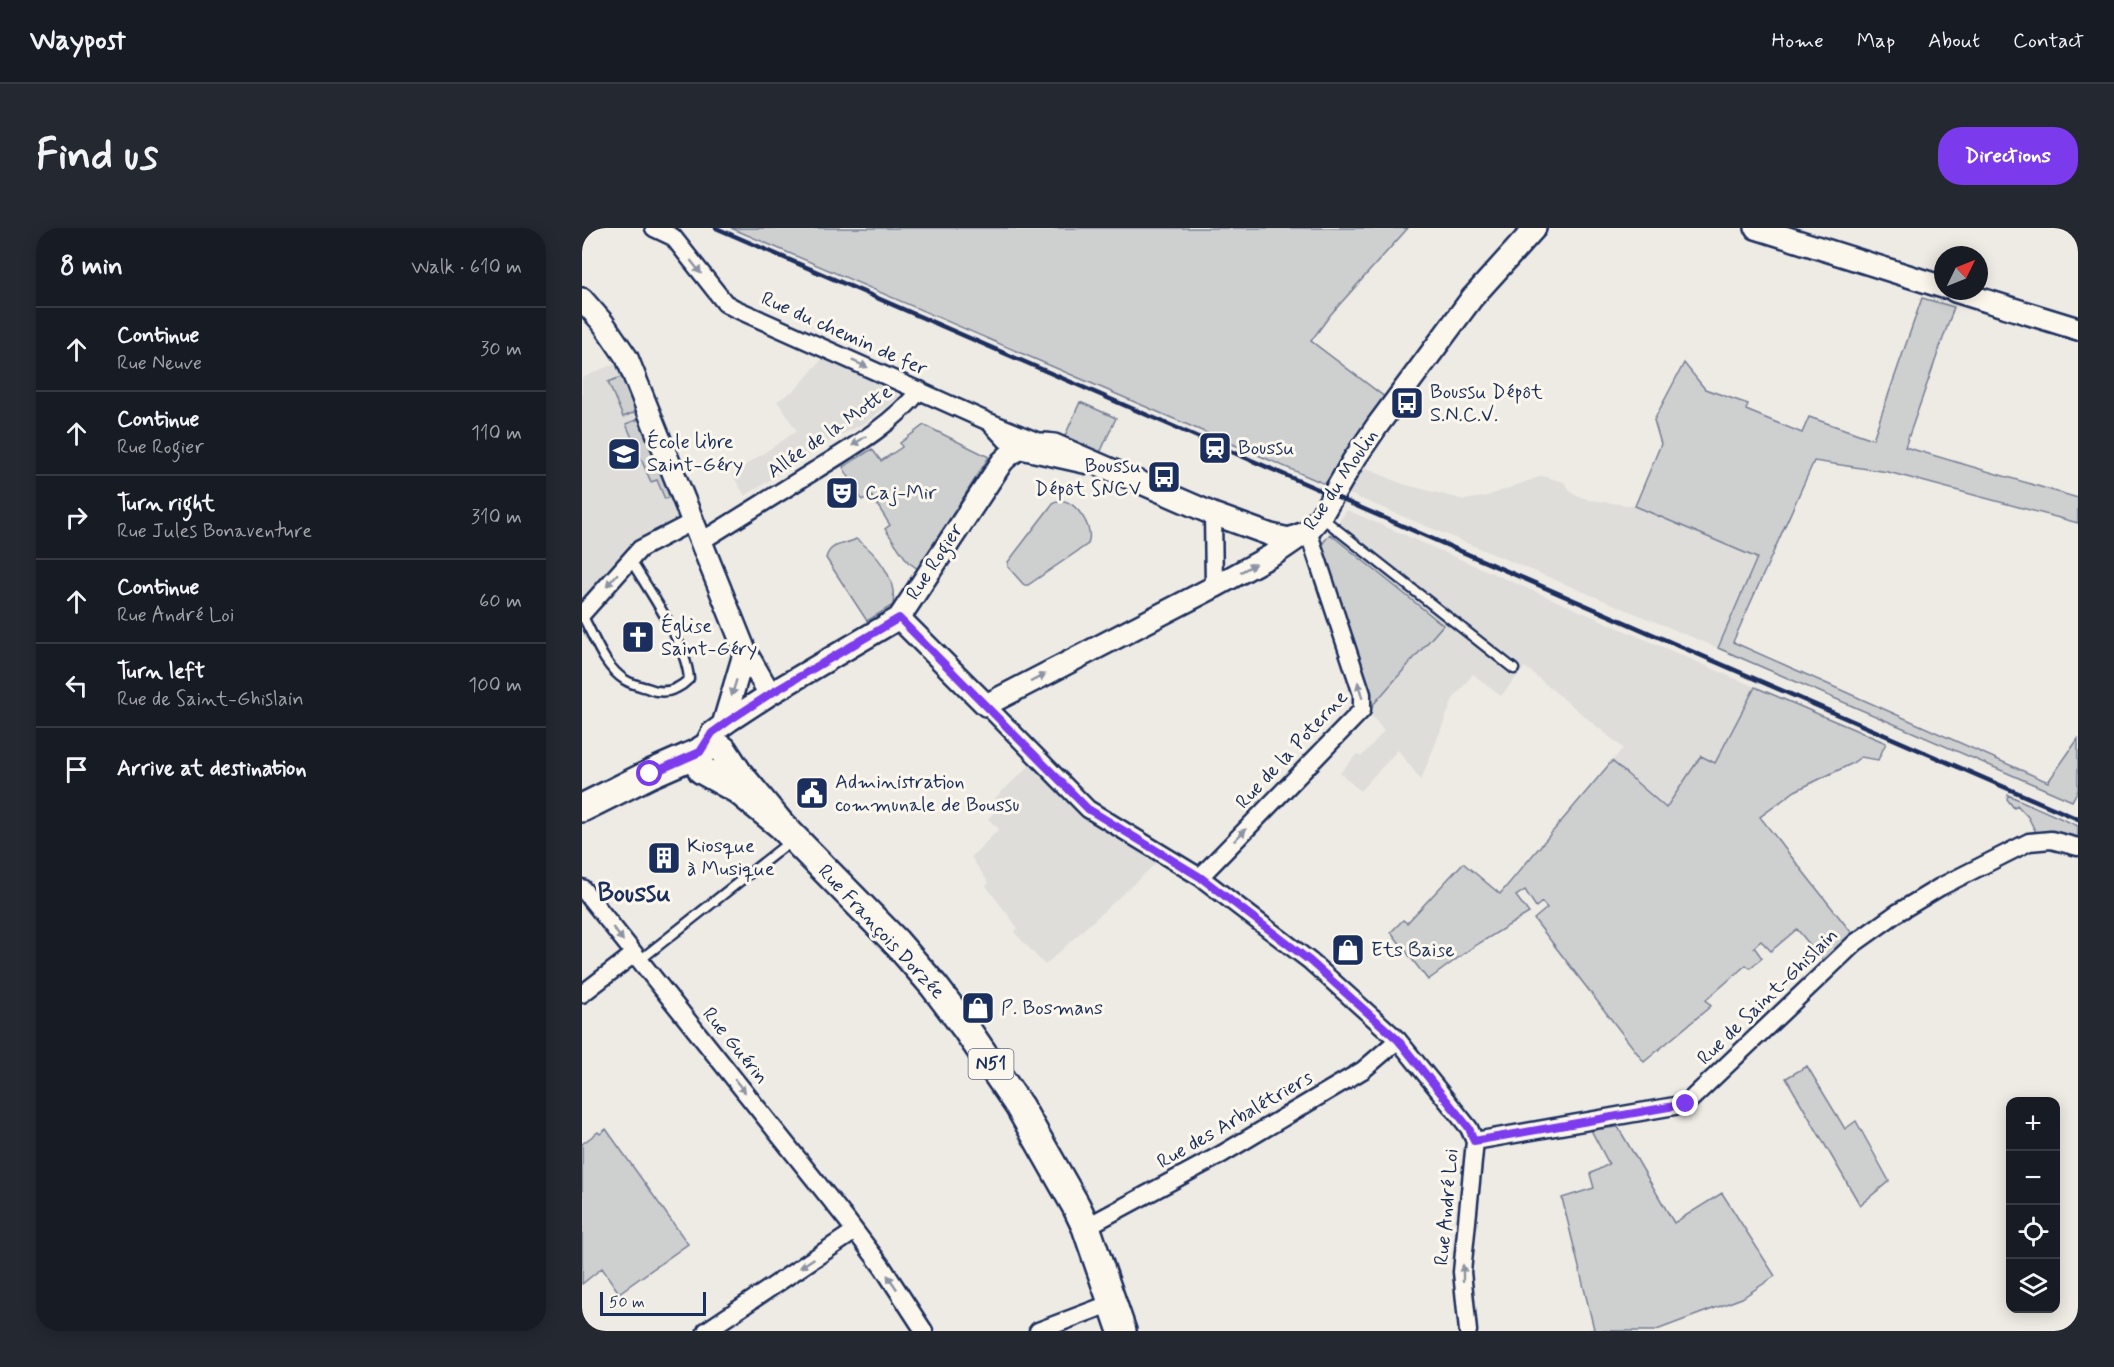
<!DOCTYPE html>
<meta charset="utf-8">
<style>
:root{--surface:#171b24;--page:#242831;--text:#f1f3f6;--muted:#9ea1a6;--line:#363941;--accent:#7c3aed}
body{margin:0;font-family:Mynerve,sans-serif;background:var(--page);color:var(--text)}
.controls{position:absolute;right:18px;bottom:18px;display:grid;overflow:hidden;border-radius:12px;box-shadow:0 3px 15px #0003}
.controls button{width:54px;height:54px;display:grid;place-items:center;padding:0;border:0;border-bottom:2px solid var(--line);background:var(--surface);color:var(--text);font:30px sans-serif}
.compass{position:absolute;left:1352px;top:18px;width:54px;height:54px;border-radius:50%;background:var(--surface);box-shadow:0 3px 15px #0003;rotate:47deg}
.scale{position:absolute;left:18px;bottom:15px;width:106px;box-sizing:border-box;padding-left:6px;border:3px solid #1b2f5e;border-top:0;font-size:16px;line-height:21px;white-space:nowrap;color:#1b2f5e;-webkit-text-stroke:4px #fbf7ec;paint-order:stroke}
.stop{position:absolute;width:18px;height:18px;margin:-14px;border:4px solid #7c3aed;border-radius:50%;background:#fff}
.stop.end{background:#7c3aed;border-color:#fff;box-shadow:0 2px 6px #0008}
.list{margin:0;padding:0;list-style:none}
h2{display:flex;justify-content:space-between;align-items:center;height:78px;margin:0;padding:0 24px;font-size:26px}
h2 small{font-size:20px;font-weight:400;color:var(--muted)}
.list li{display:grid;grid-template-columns:39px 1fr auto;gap:18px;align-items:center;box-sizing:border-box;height:84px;padding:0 24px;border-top:2px solid var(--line)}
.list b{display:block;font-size:22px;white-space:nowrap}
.list p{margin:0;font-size:20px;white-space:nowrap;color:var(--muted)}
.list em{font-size:20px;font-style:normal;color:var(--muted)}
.icon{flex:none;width:33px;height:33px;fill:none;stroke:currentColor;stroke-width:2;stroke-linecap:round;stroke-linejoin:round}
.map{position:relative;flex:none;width:1496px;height:1103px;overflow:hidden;border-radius:24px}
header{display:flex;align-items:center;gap:36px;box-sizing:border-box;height:84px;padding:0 30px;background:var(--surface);border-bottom:2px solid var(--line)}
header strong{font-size:28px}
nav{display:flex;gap:33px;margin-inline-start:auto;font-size:21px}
.intro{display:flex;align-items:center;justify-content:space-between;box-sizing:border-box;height:144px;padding:0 36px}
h1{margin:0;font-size:42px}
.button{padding:15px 27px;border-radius:24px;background:var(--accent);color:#fff;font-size:21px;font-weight:700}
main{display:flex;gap:36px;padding:0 36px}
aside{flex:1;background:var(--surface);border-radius:24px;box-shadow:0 3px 15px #0003}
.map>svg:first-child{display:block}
.built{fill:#deddda}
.green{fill:#cecfcf;stroke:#747f96;stroke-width:1.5}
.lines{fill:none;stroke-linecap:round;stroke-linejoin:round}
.service-casing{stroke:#1b2f5e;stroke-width:13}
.minor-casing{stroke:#1b2f5e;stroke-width:21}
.tertiary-casing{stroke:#1b2f5e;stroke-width:26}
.primary-casing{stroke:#1b2f5e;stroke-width:32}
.service{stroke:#fbf7ec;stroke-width:8}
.minor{stroke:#fbf7ec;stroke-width:16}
.tertiary{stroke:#fbf7ec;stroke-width:21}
.primary{stroke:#fbf7ec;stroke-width:27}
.rail{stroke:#1b2f5e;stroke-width:4.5}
.oneway{fill:#8b93a5}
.route{stroke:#7c3aed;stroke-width:8}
.labels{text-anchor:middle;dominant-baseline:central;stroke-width:6;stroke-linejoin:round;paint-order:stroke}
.shield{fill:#fbf7ec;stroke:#5e6b89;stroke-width:1.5}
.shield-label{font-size:18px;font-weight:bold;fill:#1b2f5e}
.street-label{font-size:20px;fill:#1b2f5e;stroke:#fbf7ec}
.poi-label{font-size:20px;fill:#1b2f5e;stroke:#fbf7ec;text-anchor:start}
.district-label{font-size:26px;font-weight:bold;fill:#1b2f5e;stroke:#fbf7ec}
</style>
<header>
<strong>Waypost</strong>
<nav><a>Home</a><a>Map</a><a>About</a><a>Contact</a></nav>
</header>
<div class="intro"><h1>Find us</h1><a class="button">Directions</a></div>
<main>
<aside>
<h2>8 min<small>Walk · 610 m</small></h2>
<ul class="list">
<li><svg class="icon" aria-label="ahead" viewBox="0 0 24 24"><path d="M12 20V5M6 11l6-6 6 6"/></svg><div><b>Continue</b><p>Rue Neuve</p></div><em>30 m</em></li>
<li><svg class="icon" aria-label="ahead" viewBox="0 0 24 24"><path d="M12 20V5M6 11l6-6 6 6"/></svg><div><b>Continue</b><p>Rue Rogier</p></div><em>110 m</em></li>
<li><svg class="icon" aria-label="right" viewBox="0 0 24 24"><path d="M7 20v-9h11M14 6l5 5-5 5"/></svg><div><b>Turn right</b><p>Rue Jules Bonaventure</p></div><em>310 m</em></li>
<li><svg class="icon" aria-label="ahead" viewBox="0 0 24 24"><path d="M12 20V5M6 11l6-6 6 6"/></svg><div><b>Continue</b><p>Rue André Loi</p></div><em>60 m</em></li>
<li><svg class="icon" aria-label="left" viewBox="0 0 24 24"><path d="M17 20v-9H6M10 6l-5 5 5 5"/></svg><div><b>Turn left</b><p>Rue de Saint-Ghislain</p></div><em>100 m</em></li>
<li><svg class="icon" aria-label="arrive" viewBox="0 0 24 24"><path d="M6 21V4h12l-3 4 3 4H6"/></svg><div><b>Arrive at destination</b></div></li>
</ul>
</aside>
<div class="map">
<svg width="1496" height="1103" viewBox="0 0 1496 1103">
<rect width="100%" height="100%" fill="#eeebe4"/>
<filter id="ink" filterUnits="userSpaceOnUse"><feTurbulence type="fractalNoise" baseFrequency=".0167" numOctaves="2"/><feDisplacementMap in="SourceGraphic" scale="12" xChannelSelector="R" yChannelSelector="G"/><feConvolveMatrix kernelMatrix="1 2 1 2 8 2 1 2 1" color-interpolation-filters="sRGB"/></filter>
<g filter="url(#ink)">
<path class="built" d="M45 130 110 294 58 321 0 386V150Z
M241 130 308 158 317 169 284 194 253 210 163 268 150 246 215 203 195 173 214 161Z
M781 239 821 256 883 272 905 268 960 248 982 254 991 266 1007 272 1053 278 1175 330 1136 420 765 265Z
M765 282 1173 459 1133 535 1119 528 1084 580 1030 533 1041 520 943 439 919 468 891 446 871 471 839 552 816 522 778 563 758 545 775 526 779 529 802 503 786 483 861 397 748 306Z
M456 530 506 581 582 628 463 737 432 704 436 700 404 658 407 655 389 629 417 601 406 591 419 576 413 570Z"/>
<path class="green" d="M149 0H826L749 86 729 113 804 170 743 256Z
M1340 70 1372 79 1323 219 1496 270V295L1306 244 1232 233 1151 414 1466 554 1496 511V562L1490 573 1136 420 1175 330 1053 278 1079 216 1072 192 1102 135 1123 161 1166 176 1164 182 1220 205 1227 189 1291 211Z
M42 148 56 183 41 189 26 154Z
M498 174 534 190 518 225 482 210Z
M59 190 88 269 83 271 75 252 69 254 44 196Z
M342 197 407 229 336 341 326 334 303 301 308 297 289 267 280 272 261 239 290 221 299 233 320 219 318 215Z
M479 272C496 275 512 300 506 316L446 357H442L426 339V334L472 274Z
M748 306 861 397 790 478 787 473 736 321Z
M274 311C295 325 315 350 311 377L285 393 244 330C248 314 262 318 274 311Z
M1173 459 1304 515 1296 532 1279 529 1269 536 1213 563 1178 589 1276 713 1246 739 1215 701 1189 723 1179 713 1172 719 1180 730 1168 740 1164 737 1124 772 1129 778 1062 834 952 691 965 680 960 674 954 679 943 662 934 668 947 685 891 719 846 752 809 704 821 692 825 695 881 635 918 666 1030 533 1084 580 1119 528 1133 535Z
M1426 567 1496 598V619L1458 612 1446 589 1435 577 1432 580 1425 571Z
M1225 838 1263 901 1274 893 1307 953 1278 977 1204 850Z
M1036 899 1092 995 1140 965 1193 1048 1160 1070 1072 1103H1007L1012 1101 980 970 1012 960 1008 946 1027 936 1009 902Z
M24 901 106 1016 37 1065 20 1040 0 1056V916L16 904 18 906Z"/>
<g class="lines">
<defs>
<path id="service" d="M739 289 932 441
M0 387C12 408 21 438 43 452 49 456 58 458 65 460 81 467 95 463 107 451 104 414 67 363 48 331
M58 732 210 612"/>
<path id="minor" d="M72 0 91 9 143 75 152 80 407 194 462 216
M410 197 424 212 441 223 504 237
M631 286 632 359
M118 314C156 290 194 267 232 243 269 220 310 197 338 162
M0 386 58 321 110 294
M404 477 506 581 618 649 728 733 816 812 887 900 893 913 880 1044 886 1103
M618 649 780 482V466L726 303
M0 660 264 991 301 1040 342 1103
M0 766 52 726
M893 913 1104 876 1273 715 1315 685 1358 659 1447 614 1469 612 1496 619
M504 999 640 926 781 842 816 812
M124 1103 273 1003
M456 1103 530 1075"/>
<path id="tertiary" d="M1174 0 1361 59
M1373 63 1496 101
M0 71 21 95 45 130 163 423 188 466
M317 390 404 477 632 359 694 325 726 303 739 288 771 233 795 198 890 70 953 0
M141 497 163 423
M122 520 130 505 148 492 188 466 317 390 420 234C435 218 451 214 472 217L631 286 689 307 707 311 720 306"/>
<path id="primary" d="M0 580 68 546 118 524
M199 597 156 562 120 542 116 532 120 522 129 517 135 518 141 522 156 545 199 597 314 714 352 758 383 799 437 878 494 978 504 999 540 1103"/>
</defs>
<use href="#service" class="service-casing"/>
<use href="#minor" class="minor-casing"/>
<use href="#tertiary" class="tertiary-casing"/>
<use href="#primary" class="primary-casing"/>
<use href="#service" class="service"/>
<use href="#minor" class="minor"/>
<use href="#tertiary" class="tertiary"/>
<use href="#primary" class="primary"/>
<path class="rail" d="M134 0 1496 591"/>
</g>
<defs><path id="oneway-solid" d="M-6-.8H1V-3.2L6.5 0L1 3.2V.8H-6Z" transform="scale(1.5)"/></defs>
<g class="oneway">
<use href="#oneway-solid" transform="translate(114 39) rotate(52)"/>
<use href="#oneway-solid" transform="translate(278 136) rotate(24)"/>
<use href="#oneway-solid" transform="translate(277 213) rotate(146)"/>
<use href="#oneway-solid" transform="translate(666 340) rotate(-29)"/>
<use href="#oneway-solid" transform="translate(30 352) rotate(131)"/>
<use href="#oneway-solid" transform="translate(456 450) rotate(-27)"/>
<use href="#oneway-solid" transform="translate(152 460) rotate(107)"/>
<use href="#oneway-solid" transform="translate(778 462) rotate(-105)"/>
<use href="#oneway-solid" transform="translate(658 607) rotate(-46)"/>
<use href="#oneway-solid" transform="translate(36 706) rotate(52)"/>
<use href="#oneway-solid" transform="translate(158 858) rotate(51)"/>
<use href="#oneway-solid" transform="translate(225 1035) rotate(146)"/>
<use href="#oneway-solid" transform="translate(881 1045) rotate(-90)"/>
<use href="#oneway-solid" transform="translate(310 1054) rotate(-124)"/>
</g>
</g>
<g class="lines" filter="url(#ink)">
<path class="route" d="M68 546 118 524 130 505 148 492 188 466 317 390 506 581 618 649 728 733 816 812 887 900 892 913 1104 876"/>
</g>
<defs>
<symbol id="bus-square" viewBox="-11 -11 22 22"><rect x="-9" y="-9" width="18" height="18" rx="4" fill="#1b2f5e" stroke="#fbf7ec"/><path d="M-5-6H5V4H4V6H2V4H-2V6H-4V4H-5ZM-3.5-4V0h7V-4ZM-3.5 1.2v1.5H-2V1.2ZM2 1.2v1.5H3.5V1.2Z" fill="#fff"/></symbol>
<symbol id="station-square" viewBox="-11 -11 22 22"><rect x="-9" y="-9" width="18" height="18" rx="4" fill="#1b2f5e" stroke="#fbf7ec"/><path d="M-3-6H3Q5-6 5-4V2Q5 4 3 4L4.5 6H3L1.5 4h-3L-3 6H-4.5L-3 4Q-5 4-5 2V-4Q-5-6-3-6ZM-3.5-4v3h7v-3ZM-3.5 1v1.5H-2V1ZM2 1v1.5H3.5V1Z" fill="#fff"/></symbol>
<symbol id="school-square" viewBox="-11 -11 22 22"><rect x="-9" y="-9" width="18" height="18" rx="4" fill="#1b2f5e" stroke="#fbf7ec"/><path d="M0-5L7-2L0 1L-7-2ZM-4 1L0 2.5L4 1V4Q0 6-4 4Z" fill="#fff"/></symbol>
<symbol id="theatre-square" viewBox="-11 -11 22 22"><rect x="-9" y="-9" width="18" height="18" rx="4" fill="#1b2f5e" stroke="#fbf7ec"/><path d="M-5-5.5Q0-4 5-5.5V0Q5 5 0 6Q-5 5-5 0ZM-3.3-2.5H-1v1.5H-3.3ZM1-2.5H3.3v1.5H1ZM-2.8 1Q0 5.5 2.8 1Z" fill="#fff"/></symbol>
<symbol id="church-square" viewBox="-11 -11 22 22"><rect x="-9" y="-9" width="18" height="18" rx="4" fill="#1b2f5e" stroke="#fbf7ec"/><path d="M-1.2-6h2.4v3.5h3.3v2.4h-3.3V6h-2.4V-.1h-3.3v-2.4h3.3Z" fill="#fff"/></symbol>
<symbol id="civic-square" viewBox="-11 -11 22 22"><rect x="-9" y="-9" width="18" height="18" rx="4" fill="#1b2f5e" stroke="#fbf7ec"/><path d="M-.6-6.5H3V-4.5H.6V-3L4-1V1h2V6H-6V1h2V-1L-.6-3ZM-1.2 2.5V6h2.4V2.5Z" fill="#fff"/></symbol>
<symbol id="building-square" viewBox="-11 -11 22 22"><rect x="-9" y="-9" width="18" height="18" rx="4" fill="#1b2f5e" stroke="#fbf7ec"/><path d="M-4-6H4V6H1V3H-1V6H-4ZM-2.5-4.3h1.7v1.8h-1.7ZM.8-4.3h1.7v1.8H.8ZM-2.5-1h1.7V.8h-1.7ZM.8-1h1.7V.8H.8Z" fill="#fff"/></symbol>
<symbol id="shop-square" viewBox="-11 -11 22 22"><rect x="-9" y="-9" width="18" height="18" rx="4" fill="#1b2f5e" stroke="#fbf7ec"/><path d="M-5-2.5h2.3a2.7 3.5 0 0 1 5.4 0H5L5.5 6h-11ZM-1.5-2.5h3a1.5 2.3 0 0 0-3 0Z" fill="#fff"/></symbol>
</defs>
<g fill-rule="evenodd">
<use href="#bus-square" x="806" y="156" width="38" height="38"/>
<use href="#station-square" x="614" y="201" width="38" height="38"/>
<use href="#school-square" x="23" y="207" width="38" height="38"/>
<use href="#bus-square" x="563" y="230" width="38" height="38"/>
<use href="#theatre-square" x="241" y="246" width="38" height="38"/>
<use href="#church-square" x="37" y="390" width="38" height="38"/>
<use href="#civic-square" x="211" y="546" width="38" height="38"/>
<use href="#building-square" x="63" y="611" width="38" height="38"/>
<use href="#shop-square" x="747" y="703" width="38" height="38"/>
<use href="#shop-square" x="377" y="761" width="38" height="38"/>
</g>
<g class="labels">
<rect class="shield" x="386.5" y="821" width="45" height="30" rx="4.5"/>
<g class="shield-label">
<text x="409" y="836">N51</text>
</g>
<g class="street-label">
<text transform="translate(262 106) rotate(24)">Rue du chemin de fer</text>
<text transform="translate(248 204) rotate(-35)">Allée de la Motte</text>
<text transform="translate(759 252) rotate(-56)">Rue du Moulin</text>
<text transform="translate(353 334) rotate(-57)">Rue Rogier</text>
<text transform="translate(710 522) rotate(-47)">Rue de la Poterne</text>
<text transform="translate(299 704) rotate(47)">Rue François Dorzée</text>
<text transform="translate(1186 769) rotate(-44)">Rue de Saint-Ghislain</text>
<text transform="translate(153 818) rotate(51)">Rue Guérin</text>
<text transform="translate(653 892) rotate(-30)">Rue des Arbalétriers</text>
<text transform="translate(865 979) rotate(-85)">Rue André Loi</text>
</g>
<g class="poi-label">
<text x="848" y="164">Boussu Dépôt<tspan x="848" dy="23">S.N.C.V.</tspan></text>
<text x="65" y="214">École libre<tspan x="65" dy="23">Saint-Géry</tspan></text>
<text x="656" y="220">Boussu</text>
<text x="559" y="238" text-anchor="end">Boussu<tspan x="559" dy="23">Dépôt SNCV</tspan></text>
<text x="283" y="265">Caj-Mir</text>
<text x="79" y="398">Église<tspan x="79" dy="23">Saint-Géry</tspan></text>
<text x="253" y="554">Administration<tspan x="253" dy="23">communale de Boussu</tspan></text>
<text x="105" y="618">Kiosque<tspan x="105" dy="23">à Musique</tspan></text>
<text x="789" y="722">Ets Baise</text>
<text x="419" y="780">P. Bosmans</text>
</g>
<g class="district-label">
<text x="52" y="666">Boussu</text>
</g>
</g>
</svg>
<div class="controls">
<button>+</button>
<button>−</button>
<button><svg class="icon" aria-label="locate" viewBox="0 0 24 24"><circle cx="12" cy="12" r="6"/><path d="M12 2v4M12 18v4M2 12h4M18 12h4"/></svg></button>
<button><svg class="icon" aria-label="layers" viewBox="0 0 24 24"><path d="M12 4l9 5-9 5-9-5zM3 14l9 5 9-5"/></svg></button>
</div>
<svg class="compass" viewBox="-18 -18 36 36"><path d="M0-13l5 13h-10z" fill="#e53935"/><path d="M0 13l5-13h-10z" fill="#9ea1a6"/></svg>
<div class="scale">50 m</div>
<div class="stop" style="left:68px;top:546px"></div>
<div class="stop end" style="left:1104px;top:876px"></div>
</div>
</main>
